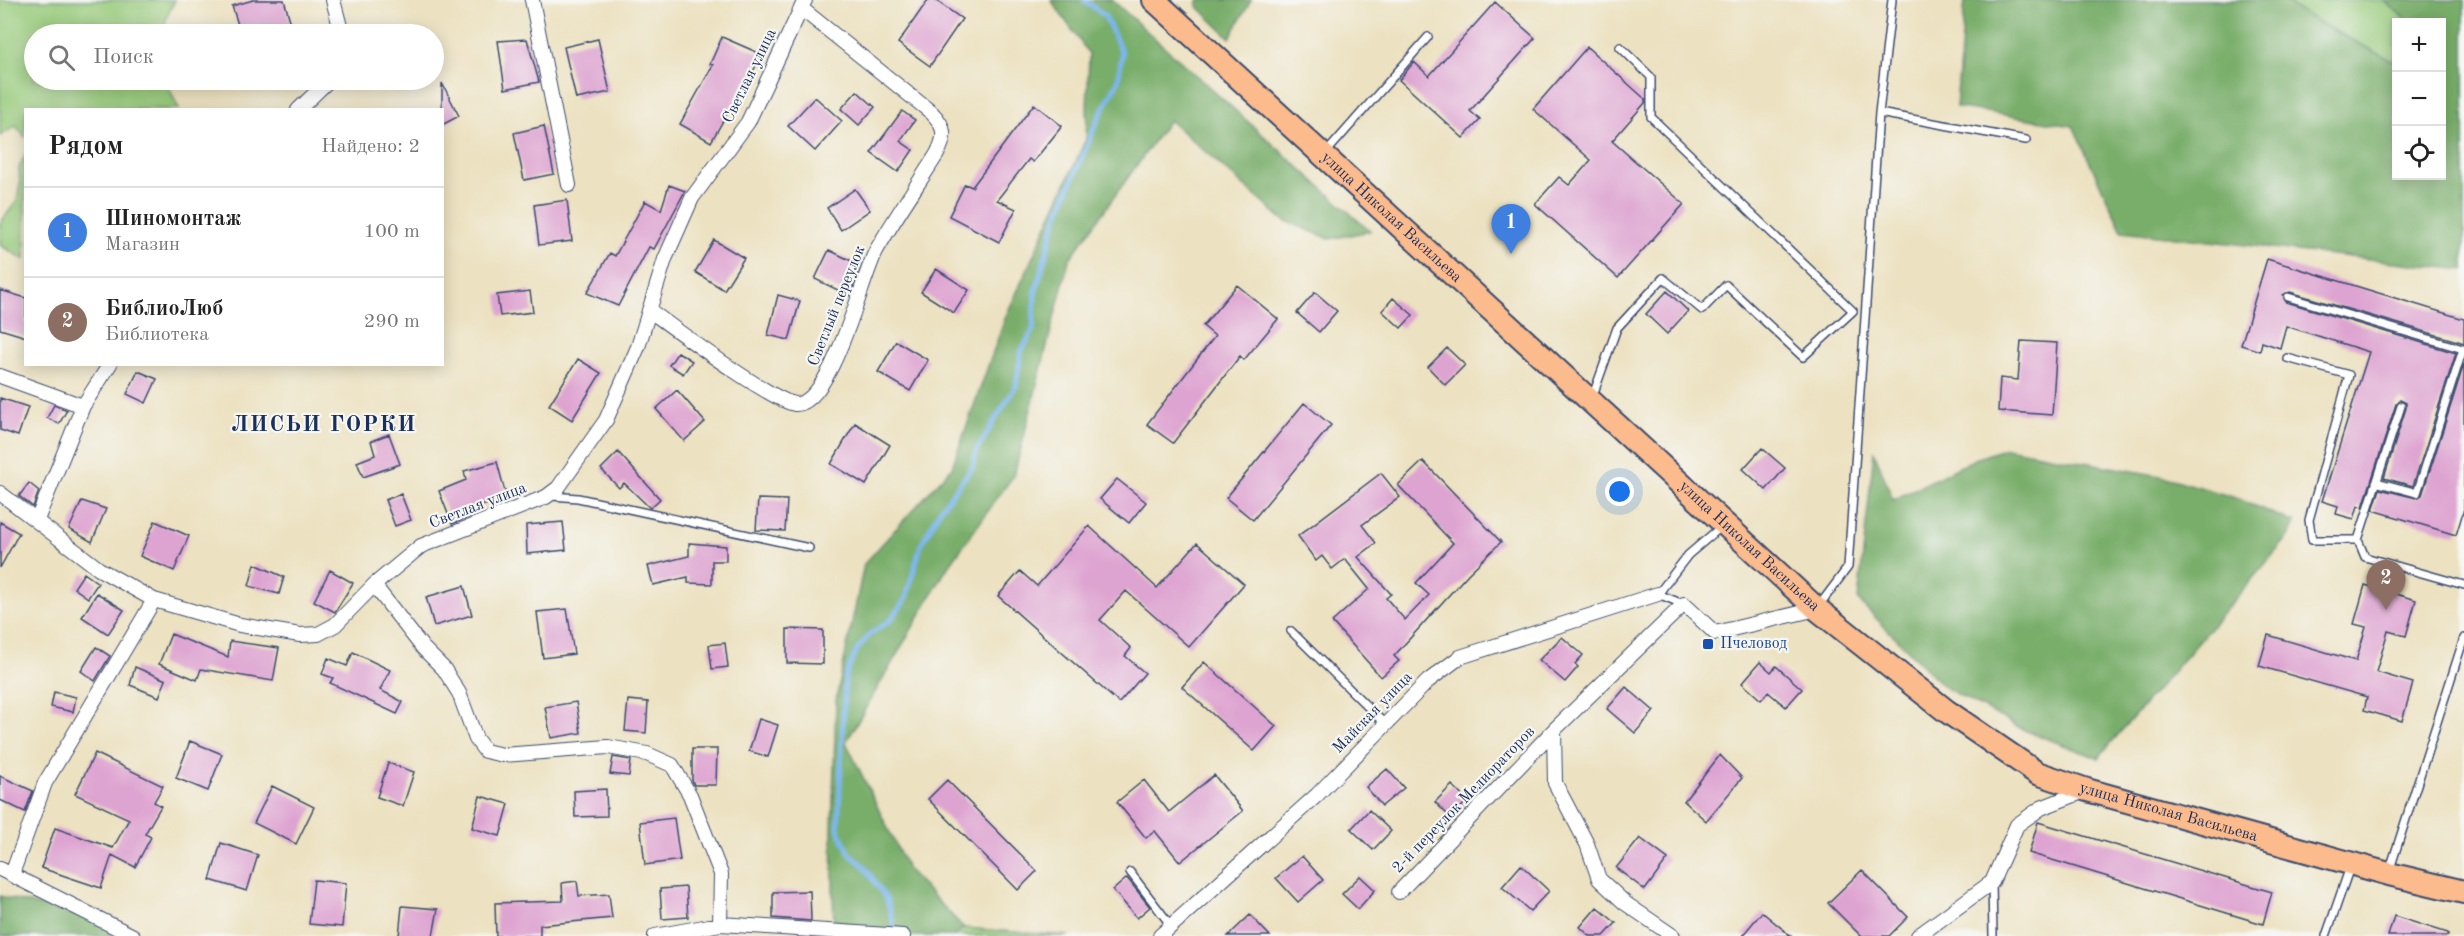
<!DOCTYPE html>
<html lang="ru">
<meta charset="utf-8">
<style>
:root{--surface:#fff;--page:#f6f6f6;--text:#222;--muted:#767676;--line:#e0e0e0;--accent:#1f6fb2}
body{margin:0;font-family:"Old Standard TT",serif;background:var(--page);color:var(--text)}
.controls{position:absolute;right:18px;top:18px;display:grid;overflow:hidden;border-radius:0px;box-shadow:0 3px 15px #0003}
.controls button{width:54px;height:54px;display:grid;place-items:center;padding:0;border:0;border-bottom:2px solid var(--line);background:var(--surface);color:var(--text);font:30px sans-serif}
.you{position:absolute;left:1620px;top:492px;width:21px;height:21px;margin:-15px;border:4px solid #fff;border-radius:50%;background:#1a73e8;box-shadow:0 0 0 9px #1a73e833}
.badge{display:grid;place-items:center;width:39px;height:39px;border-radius:50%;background:var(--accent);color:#fff;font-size:20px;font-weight:700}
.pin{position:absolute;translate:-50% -50px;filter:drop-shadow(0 2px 3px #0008)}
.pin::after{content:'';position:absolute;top:32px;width:21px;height:18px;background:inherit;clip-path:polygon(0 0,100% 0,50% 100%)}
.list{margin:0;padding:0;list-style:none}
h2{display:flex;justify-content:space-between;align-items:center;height:78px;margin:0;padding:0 24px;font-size:26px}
h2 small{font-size:20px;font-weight:400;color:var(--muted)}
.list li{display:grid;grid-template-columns:39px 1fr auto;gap:18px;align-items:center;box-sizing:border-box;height:90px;padding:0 24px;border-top:2px solid var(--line)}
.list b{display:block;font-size:22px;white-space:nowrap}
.list p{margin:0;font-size:20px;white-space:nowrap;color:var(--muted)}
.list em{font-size:20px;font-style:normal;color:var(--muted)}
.icon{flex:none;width:33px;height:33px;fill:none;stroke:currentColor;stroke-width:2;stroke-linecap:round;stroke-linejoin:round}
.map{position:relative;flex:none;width:2464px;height:936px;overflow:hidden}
.search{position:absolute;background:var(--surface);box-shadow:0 3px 15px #0003;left:24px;top:24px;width:420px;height:66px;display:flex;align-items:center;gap:15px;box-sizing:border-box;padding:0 21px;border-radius:33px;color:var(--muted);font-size:22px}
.panel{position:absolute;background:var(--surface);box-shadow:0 3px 15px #0003;left:24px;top:108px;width:420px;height:258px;border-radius:0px}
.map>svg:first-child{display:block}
.green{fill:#97ca7a;stroke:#597c6c;stroke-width:1.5}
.forest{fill:#79ae6a;stroke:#4a6e64;stroke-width:1.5}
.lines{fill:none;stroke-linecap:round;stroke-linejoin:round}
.stream{stroke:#7cb7ee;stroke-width:5}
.building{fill:#dea4d1}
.lane-casing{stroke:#3a4a6d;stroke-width:10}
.street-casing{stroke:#3a4a6d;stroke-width:16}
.primary-casing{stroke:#3a4a6d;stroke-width:26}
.lane{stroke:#fff;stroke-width:7}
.street{stroke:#fff;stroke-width:14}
.primary{stroke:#fbbb8d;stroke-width:22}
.transit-dot{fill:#1a4fb4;stroke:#f6f6f2;stroke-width:2}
.labels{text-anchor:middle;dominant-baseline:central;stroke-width:4.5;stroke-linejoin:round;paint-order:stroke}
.street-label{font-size:16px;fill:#1b2f5e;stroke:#f6f6f2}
.transit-label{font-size:16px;fill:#164399;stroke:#f6f6f2;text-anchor:start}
.district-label{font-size:22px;font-weight:bold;letter-spacing:1.5px;fill:#1b2f5e;stroke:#f6f6f2}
</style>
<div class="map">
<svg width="2464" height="936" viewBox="0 0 2464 936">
<rect width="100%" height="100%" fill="#f6f6f2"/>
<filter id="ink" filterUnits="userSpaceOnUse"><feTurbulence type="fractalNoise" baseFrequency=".0167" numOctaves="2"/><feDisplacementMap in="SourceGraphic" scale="12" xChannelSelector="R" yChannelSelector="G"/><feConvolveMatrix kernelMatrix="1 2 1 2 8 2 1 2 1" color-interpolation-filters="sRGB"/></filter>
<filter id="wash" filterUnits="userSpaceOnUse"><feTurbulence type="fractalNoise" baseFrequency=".008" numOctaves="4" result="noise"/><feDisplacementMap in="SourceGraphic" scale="24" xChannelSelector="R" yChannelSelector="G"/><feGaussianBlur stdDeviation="1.35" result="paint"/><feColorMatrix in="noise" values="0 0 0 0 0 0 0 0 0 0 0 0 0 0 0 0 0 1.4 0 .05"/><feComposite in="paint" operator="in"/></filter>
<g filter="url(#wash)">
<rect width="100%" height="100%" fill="#ece1c0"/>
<path class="green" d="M0 0H175L167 16 162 34H34V80H165L179 109 26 110 25 137 16 126 0 136Z
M2282 0H2384L2409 22H2396V56L2393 61 2325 26Z
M25 155V260L0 245V223L17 201 20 184 19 168Z
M964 928 1069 936H953Z"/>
<path class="forest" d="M1051 0H1112L1370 231 1330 239 1283 220 1169 120 1069 260 1014 475 946 570 846 742 908 870 964 928 953 936H834L832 831 836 700 864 564 952 467 1006 316 1086 139 1089 54Z
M1198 0H1251L1230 38 1197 6Z
M1965 0H2282L2325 26 2393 61 2396 56V176H2442V22H2409L2384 0H2464V270L2122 231 2073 126 1956 107Z
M2006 448 2166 477 2236 498 2295 523 2290 535 2098 758 2024 730 1944 687 1858 600 1874 451 1893 500 1975 459Z
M0 896 112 923 111 936H0Z"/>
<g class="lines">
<path class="stream" d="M894 926 887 900 864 866 850 854 838 829 845 677 857 650 871 633 891 620 906 598 921 545 941 508 972 468 977 449 1016 386 1021 352 1033 330 1035 294 1056 219 1098 119 1118 81 1122 53 1105 16 1084 0"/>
</g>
<g id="blocks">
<path class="building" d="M253 0H284L294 34H241L232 6Z
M928 0H935L962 19 930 66 898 43Z
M1495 2 1535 38 1470 111 1480 120 1463 138 1399 80 1414 62 1429 76Z
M722 37 761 54 749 81 746 80 711 142 680 124 713 65 710 64Z
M527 39 539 82 505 89 498 41Z
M598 39 610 92 576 99 564 47Z
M1587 47 1645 99V103L1612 141 1684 204 1618 278 1535 204 1559 177 1569 185 1591 160 1533 109Z
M442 83 459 116 442 125Z
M857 91 875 107 859 125 841 109Z
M815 97 842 121 815 151 788 126Z
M1034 104 1062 126 1033 162 1029 159 997 200 1016 209 999 242 949 216 965 184 972 187Z
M902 111 915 120 900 141 913 150 898 172 871 153Z
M544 126 554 174 524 180 514 133Z
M669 185 685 191 654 249 649 247 618 306 587 293 610 253 615 256 645 201 661 210Z
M855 189 870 210 841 230 827 208Z
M567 200 572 241 539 245 534 205Z
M714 240 744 258 724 290 695 272Z
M829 250 860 265 850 296 815 279Z
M2267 259 2464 319V343L2290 292 2283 295 2286 302 2456 353 2413 486 2384 478 2406 408V403L2400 400 2396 404 2363 507 2358 506 2354 519 2336 514 2338 506 2322 501 2369 352 2286 326 2280 348 2262 342 2260 351 2241 345Z
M936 269 969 290 954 313 921 292Z
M1237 285 1278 319 1244 360 1240 356 1173 443 1147 424 1215 336 1203 326Z
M0 290 26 298V337L0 329Z
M530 291 533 312 500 316 497 295Z
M1667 291 1688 311 1667 334 1646 314Z
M1315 292 1337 311 1319 332 1297 313Z
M778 295 800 301 789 340 768 335Z
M1393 298 1413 315 1401 328 1382 311Z
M896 341 928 360 910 391 878 372Z
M2021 341 2057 343 2052 415 1998 411 2000 378 2018 380Z
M1447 348 1465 365 1445 385 1428 367Z
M678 352 692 361 683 374 669 365Z
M578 359 601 373 572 420 549 405Z
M2464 364V509L2456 535 2373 510 2380 489 2416 498 2422 495Z
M138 371 157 379 146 403 127 394Z
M677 390 705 422 684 441 656 409Z
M0 398 28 407 18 436 0 430Z
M1304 403 1331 425 1253 520 1226 498Z
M54 405 67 410 59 424 47 418Z
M855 423 890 445 866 485 831 464Z
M389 434 400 464 363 477 357 462 375 455 371 441Z
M1762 448 1785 468 1766 490 1743 469Z
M618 452 660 499 650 508 624 483 619 488 601 469Z
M1423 461 1501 542 1468 574 1394 656 1399 661 1381 677 1332 622 1369 589 1345 559 1332 569 1322 556 1316 561 1298 536 1381 473 1400 497 1362 525 1376 543 1358 557 1391 594 1386 598 1405 620 1429 595 1416 583 1453 543 1398 485Z
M497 462 507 499 468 509 471 516 452 524 439 491 466 480 464 471Z
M1117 479 1146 502 1129 523 1100 499Z
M29 483 39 491 33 507 19 496Z
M401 494 411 520 395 526 385 500Z
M758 499 787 500 785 531 756 530Z
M82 501 106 509 92 542 69 529Z
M155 521 189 536 174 571 140 556Z
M0 522 19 533 0 568Z
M563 522 566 550 527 554 526 525Z
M1089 526 1157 588 1197 543 1244 584 1189 647 1126 591 1100 620 1131 648 1125 656 1145 673 1119 703 998 596 1020 571 1037 586Z
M689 543 726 546V561H712V584L688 583V577L653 585 648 566 689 556Z
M255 564 284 577 279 594 249 586Z
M330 570 353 583 335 612 314 601Z
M84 573 98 583 88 598 74 588Z
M2365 585 2416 600 2406 636 2388 631 2376 672 2413 683 2402 721 2364 710 2367 697 2259 666 2268 635 2356 661 2366 627 2354 624Z
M464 586 472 615 434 626 426 597Z
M97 593 124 610 108 634 82 617Z
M567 609 574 654 543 658 537 612Z
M787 629 823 630V664L787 663Z
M171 634 228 657 230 641 279 648 273 681 201 669 197 680 159 664Z
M1562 637 1583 655 1575 664 1578 667 1565 682 1539 660Z
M725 643 728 667 712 669 709 645Z
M96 647 110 656 95 681 81 671Z
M353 652 390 670 380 690 403 702 397 714 330 683 333 678 322 674 328 658 347 666Z
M1204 662 1276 726 1254 751 1182 687Z
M1760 662 1771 672 1776 666 1802 689 1786 707 1768 692 1761 700 1742 683Z
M135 667 166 680 159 697 130 685Z
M1626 687 1654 711 1635 733 1607 709Z
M54 692 76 697 73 712 51 707Z
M628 700 648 702 646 733 625 731Z
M576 702 581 733 551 738 545 707Z
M759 719 778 725 768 757 749 751Z
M190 741 222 754 208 791 176 778Z
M692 749H717L716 785H694L692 780Z
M95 753 163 786 154 802 161 806 145 834 151 837 135 867 112 855 101 888 41 868 55 828 113 848 129 819 75 794Z
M1720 755 1742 778 1706 821 1684 801Z
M613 757 631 760 629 776 610 774Z
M388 763 414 772 403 806 377 797Z
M1387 769 1404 788 1382 806 1366 787Z
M1214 775 1243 811 1180 862 1155 831 1146 838 1117 802 1144 780 1169 812Z
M0 776 33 791 25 812 0 800Z
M947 780 1037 871 1018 890 928 799Z
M1452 785 1467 801 1451 818 1435 802Z
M272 786 314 807 296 844 254 823Z
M606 789 607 816 575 817 574 791Z
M480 796 509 804 500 836 472 828Z
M1369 810 1391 831 1373 850 1351 829Z
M674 818 680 860 645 865 640 822Z
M2038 822 2272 892 2263 924 2029 853Z
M1640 838 1668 859 1645 890 1616 868Z
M221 843 258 855 247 891 210 880Z
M1302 856 1323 880 1298 902 1276 878Z
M1521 865 1549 891 1530 911 1502 887Z
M1862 870 1908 917 1889 936H1861L1828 903Z
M1360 876 1375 890 1358 909 1342 894Z
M1127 878 1150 907 1137 918 1113 890Z
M314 880 346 883 342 927 309 924Z
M577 881 579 896 609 894 612 918 540 925V936H496L495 903 563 901 562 883Z
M686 887 688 917 662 919 660 889Z
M810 891 811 921 773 918V892Z
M402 906 438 909 433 936H399Z
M1597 907 1616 923 1604 936H1590L1580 927Z
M1762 912 1791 936H1742Z
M1250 915 1270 936H1228Z
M2394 916 2448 933V936H2388Z"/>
</g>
</g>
<g filter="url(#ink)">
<use href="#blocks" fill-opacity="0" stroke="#3a4a6d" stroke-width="1.5"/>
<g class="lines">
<defs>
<path id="lane" d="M1879 113 1892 0
M1325 154 1428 37
M2288 297 2463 349 2417 493 2376 482
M2287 358 2349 375 2309 520 2312 540H2358
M1592 398 1617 328 1663 278 1702 310 1726 285 1803 357 1853 311 1651 117V77L1620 47
M2401 406 2358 540 2365 557 2464 585
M552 496 578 498 809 548
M1683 604 1658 594 1688 555 1722 526
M1818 607 1848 567 1879 113 2026 140
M1291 631 1386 725
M1130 872 1172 927
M2389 872 2464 638
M1992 882 1993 936
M2326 936 2350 867"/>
<path id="street" d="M333 0 342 34
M532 0 569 185
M298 110 329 80
M649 310C674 328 771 401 795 404 831 407 862 277 876 251 895 217 917 186 937 154 946 137 946 127 932 113L802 9
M0 376 83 406
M0 493 99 569 154 600 240 625 300 635 318 634 335 625 374 585 421 546 546 497 558 488 606 420 638 347 665 259 692 198 748 122 805 0
M37 520 83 406 110 364
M374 585 423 648 444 669 459 693 476 739 485 751 503 755 608 747 647 754 672 765 690 795 721 874 720 924
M0 869 133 936
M12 874 45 783 154 600
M1399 892 1554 730
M655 936 720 924 903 936
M1160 936 1317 795 1428 681 1460 657 1658 594
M1673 936 1625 903 1599 879 1587 844 1555 783 1554 730 1684 604 1715 633 1817 609
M1918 936 1992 882 2017 825 2041 808 2087 790"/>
<g id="primary">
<path id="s1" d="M1154 0 1817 609 1945 710 2037 773 2087 790 2389 874 2464 892"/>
</g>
</defs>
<use href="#lane" class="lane-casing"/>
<use href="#street" class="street-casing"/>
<use href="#primary" class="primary-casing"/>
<use href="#lane" class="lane"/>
<use href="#street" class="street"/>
<use href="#primary" class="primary"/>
</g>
</g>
<rect class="transit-dot" x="1702" y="638" width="12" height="12" rx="3"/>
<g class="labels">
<g class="street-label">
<text transform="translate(750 76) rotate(-64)">Светлая улица</text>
<text stroke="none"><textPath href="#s1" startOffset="322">улица Николая Васильева</textPath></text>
<text transform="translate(837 306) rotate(-68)">Светлый переулок</text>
<text transform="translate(478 506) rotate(-21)">Светлая улица</text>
<text stroke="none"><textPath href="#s1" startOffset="808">улица Николая Васильева</textPath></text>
<text transform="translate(1373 713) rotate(-46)">Майская улица</text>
<text transform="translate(1464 800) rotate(-46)">2-й переулок Мелиораторов</text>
<text stroke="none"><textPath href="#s1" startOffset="1312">улица Николая Васильева</textPath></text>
</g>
<g class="transit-label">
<text x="1720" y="644">Пчеловод</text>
</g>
<g class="district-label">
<text x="324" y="425">ЛИСЬИ ГОРКИ</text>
</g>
</g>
</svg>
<div class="controls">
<button>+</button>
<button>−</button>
<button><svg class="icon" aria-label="locate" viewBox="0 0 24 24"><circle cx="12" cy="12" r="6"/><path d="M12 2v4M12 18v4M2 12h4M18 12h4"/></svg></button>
</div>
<div class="you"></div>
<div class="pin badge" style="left:1511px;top:254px;background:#3f7fe0">1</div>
<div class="pin badge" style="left:2386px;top:610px;background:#8d6e63">2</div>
<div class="search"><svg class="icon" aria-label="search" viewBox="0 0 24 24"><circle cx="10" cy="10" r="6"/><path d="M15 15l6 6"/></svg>Поиск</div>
<section class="panel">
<h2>Рядом<small>Найдено: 2</small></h2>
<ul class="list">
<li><span class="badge" style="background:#3f7fe0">1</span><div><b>Шиномонтаж</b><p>Магазин</p></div><em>100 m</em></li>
<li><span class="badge" style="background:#8d6e63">2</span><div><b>БиблиоЛюб</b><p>Библиотека</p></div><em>290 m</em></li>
</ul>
</section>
</div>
